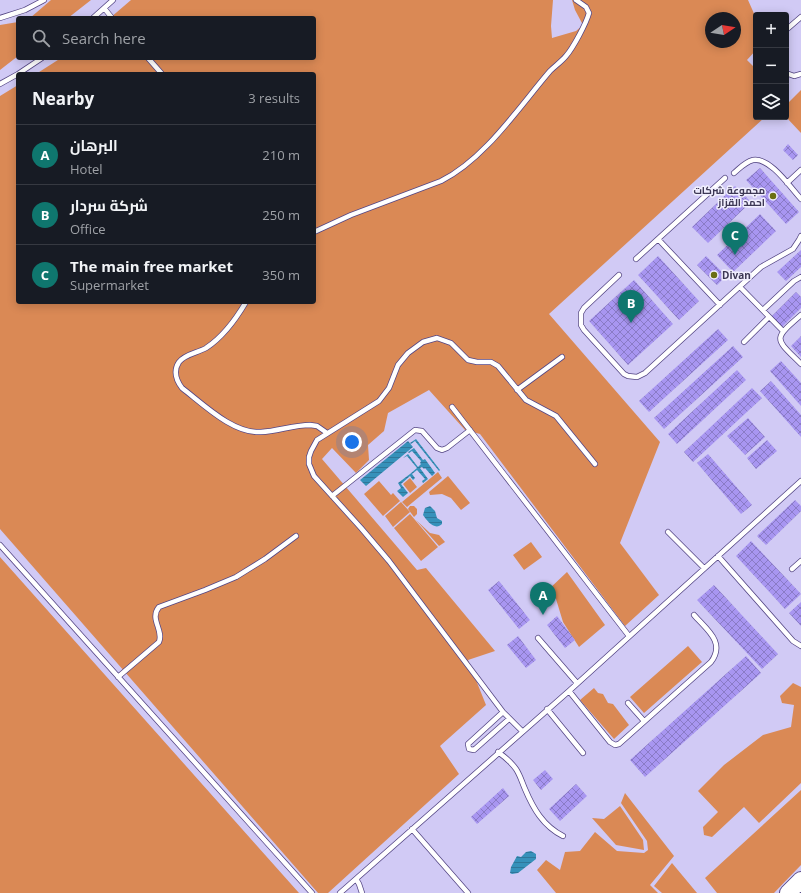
<!DOCTYPE html>
<meta charset="utf-8">
<style>
:root{--surface:#171b24;--page:#20242c;--text:#f1f3f6;--muted:#9ea1a6;--line:#363941;--accent:#0f766e}
body{margin:0;font-family:"Open Sans",Cairo,sans-serif;background:var(--page);color:var(--text)}
.controls{position:absolute;right:12px;top:12px;display:grid;overflow:hidden;border-radius:4px;box-shadow:0 2px 10px #0003}
.controls button{width:36px;height:36px;display:grid;place-items:center;padding:0;border:0;border-bottom:1px solid var(--line);background:var(--surface);color:var(--text);font:20px sans-serif}
.compass{position:absolute;left:705px;top:12px;width:36px;height:36px;border-radius:50%;background:var(--surface);box-shadow:0 2px 10px #0003;rotate:78deg}
.you{position:absolute;left:352px;top:442px;width:14px;height:14px;margin:-10px;border:3px solid #fff;border-radius:50%;background:#1a73e8;box-shadow:0 0 0 6px #1a73e833}
.badge{display:grid;place-items:center;width:26px;height:26px;border-radius:50%;background:var(--accent);color:#fff;font-size:13px;font-weight:700}
.pin{position:absolute;translate:-50% -33px;filter:drop-shadow(0 1px 2px #0008)}
.pin::after{content:'';position:absolute;top:21px;width:14px;height:12px;background:inherit;clip-path:polygon(0 0,100% 0,50% 100%)}
.list{margin:0;padding:0;list-style:none}
h2{display:flex;justify-content:space-between;align-items:center;height:52px;margin:0;padding:0 16px;font-size:17px}
h2 small{font-size:13px;font-weight:400;color:var(--muted)}
.list li{display:grid;grid-template-columns:26px 1fr auto;gap:12px;align-items:center;box-sizing:border-box;height:60px;padding:0 16px;border-top:1px solid var(--line)}
.list b{display:block;font-size:15px;white-space:nowrap}
.list p{margin:0;font-size:13px;white-space:nowrap;color:var(--muted)}
.list em{font-size:13px;font-style:normal;color:var(--muted)}
.icon{flex:none;width:22px;height:22px;fill:none;stroke:currentColor;stroke-width:2;stroke-linecap:round;stroke-linejoin:round}
.map{position:relative;flex:none;width:801px;height:893px;overflow:hidden}
.search{position:absolute;background:var(--surface);box-shadow:0 2px 10px #0003;left:16px;top:16px;width:300px;height:44px;display:flex;align-items:center;gap:10px;box-sizing:border-box;padding:0 14px;border-radius:4px;color:var(--muted);font-size:15px}
.panel{position:absolute;background:var(--surface);box-shadow:0 2px 10px #0003;left:16px;top:72px;width:300px;height:232px;border-radius:4px}
.map>svg:first-child{display:block}
.green{fill:#da8955;fill-rule:evenodd}
.water{fill:url(#water-rules)}
.building{fill:url(#building-cross-hatch)}
.lines{fill:none;stroke-linecap:round;stroke-linejoin:round}
.lane-casing{stroke:#544684;stroke-width:6}
.highway-casing{stroke:#544684;stroke-width:18}
.lane{stroke:#fff;stroke-width:4.5}
.highway{stroke:#fff;stroke-width:16}
.poi-dot{fill:#6b6f13;stroke:#f1effe;stroke-width:1.5}
.labels{text-anchor:middle;dominant-baseline:central;stroke-width:3;stroke-linejoin:round;paint-order:stroke}
.poi-label{font-size:10px;font-weight:bold;fill:#3c3754;stroke:#f1effe;text-anchor:end}
</style>
<div class="map">
<svg width="801" height="893" viewBox="0 0 801 893">
<defs>
<pattern id="water-rules" width="6" height="5" patternUnits="userSpaceOnUse"><rect width="6" height="5" fill="#3691ba"/><path d="M0 2.5h6" fill="none" stroke="#2f779a"/></pattern>
<pattern id="building-cross-hatch" width="8" height="8" patternUnits="userSpaceOnUse"><rect width="8" height="8" fill="#a896f1"/><path d="M0 0l8 8M0 8l8-8" fill="none" stroke="#8a7bc6"/></pattern>
</defs>
<rect width="100%" height="100%" fill="#d1caf5"/>
<path class="green" d="M51 0H91L68 18H30Z
M131 0H553L551 26 552 38 576 31 583 25 575 10 572 0H748L756 18V50L747 60 756 69V117H765L549 314 660 442 620 543 659 595 625 626 480 434 465 430 429 390 388 413 384 431 368 445 369 460 356 473 332 448 322 459 417 570 426 568 495 651 468 660 486 705 440 746 459 774 328 893H318L0 529V96L18 85V302H314V74H36L61 58H314V18H110ZM711 18H735V42H711Z
M18 22V56L0 70V25Z
M801 90V133L786 117V105Z
M438 472 442 478 407 507 402 502Z
M448 476 470 503 461 510 451 498 442 494 430 495 429 492Z
M410 478 417 487 410 493 403 484Z
M379 481 391 495 393 493 400 501 383 516 364 494Z
M401 502 410 512 393 527 385 516Z
M410 506H414L417 509V514L414 517 408 509Z
M410 514 438 547 421 561 394 528Z
M416 520 430 533 439 535 445 542 439 546Z
M531 542 542 557 524 570 513 555Z
M0 557 299 893H0Z
M567 572 605 625 579 647 563 622 556 599 548 590Z
M688 646 702 662 644 713 630 697Z
M793 683 801 687V783L759 823 744 807 712 837 704 835 703 827 718 812 698 791 724 765 763 735 791 727 794 705 782 703 780 696Z
M594 688 598 693 603 694 608 703 613 704 629 725 614 739 580 700Z
M801 790V865L774 893H717L705 878Z
M625 793 674 856 650 885 658 893H556L537 870 546 860 560 870 565 852 580 851 595 832 617 851 644 853 648 850 647 841 621 803Z
M620 806 643 840 644 850 616 845 592 818 604 819Z
M672 863 697 893H662L654 886Z"/>
<path class="water" d="M416 439 440 470 439 471 415 441 411 444 410 443Z
M408 441 413 447 366 486 360 480Z
M414 448 423 460 425 459 435 473 432 476 425 468 424 469 422 467 420 468 428 479 423 483 422 481 425 479 417 470 412 474 415 478 413 480 410 476 401 484 408 493 403 497 397 491 401 488 398 483 410 474 406 469 410 474 417 468 407 456 403 458 408 454 418 467 421 464 420 463 421 461 412 451 409 453 408 452Z
M430 506 435 511 437 518 442 521V524C435 531 427 521 423 515L425 508Z
M531 851 536 854V859L518 873 512 874 510 873 511 867 517 856 521 857 526 852Z"/>
<path class="building" d="M788 144 798 155 793 160 783 150Z
M760 168 799 212 786 224 746 180Z
M735 186 751 202 708 243 692 227Z
M760 214 776 231 733 272 717 255Z
M801 250V267L786 281 777 272Z
M658 256 699 301 679 320 638 275Z
M706 256 726 276 717 285 697 265Z
M634 280 673 324 628 365 589 321Z
M796 292 801 297V308L781 328 771 317Z
M718 329 728 340 649 412 639 401Z
M801 336V357L791 346Z
M733 346 743 357 664 429 654 418Z
M781 361 801 383V406L770 371Z
M737 370 746 380 677 444 668 434Z
M771 381 801 415V437L760 391Z
M752 388 762 398 693 462 684 452Z
M748 418 765 437 745 455 727 436Z
M767 440 777 451 756 469 747 458Z
M708 454 752 505 741 514 697 463Z
M795 500 801 506V511L766 545 757 536Z
M751 541 801 594 785 609 736 556Z
M499 581 530 620 519 629 488 590Z
M714 585 778 654 762 669 697 600Z
M801 602V626L789 613Z
M557 616 575 640 565 648 547 625Z
M518 636 536 660 526 668 507 645Z
M746 656 761 673 645 777 630 760Z
M545 770 553 779 541 790 533 780Z
M576 784 587 796 560 821 549 809Z
M503 788 509 796 477 824 471 817Z"/>
<g class="lines">
<defs>
<path id="lane" d="M104 8 112 18
M0 18 25 10 44 0
M93 18 113 0
M786 30 801 17
M148 58 162 74
M786 73 794 76 801 74
M18 74 42 58
M0 84 18 74
M734 173C740 168 745 162 753 160 770 157 790 187 801 199
M787 183 801 170
M314 232 351 215 441 181C485 159 519 107 550 71 555 66 561 62 566 56 573 48 586 24 589 13L586 7 576 0
M658 239 720 305
M636 259 725 178
M619 275 584 308 581 313V325L584 330 624 374 628 376 637 377 645 373 761 267 793 249 799 240 801 236
M740 287 783 331
M246 302C236 319 223 337 206 348 197 353 185 354 179 362 173 371 176 380 182 388 203 404 233 434 261 432 278 431 294 425 310 425L317 426 327 433
M763 310 794 281 801 277
M801 315C772 340 775 338 801 364
M744 342 769 317
M517 390 562 357
M452 407 629 636
M332 496 415 430 422 431 437 448 442 450 447 448 470 430
M668 532 704 568
M0 545 312 893
M718 556 793 641 801 646
M792 569 801 561
M538 638 577 683
M118 677 159 642C164 630 149 619 159 607L205 590 236 577 265 559 296 536
M569 691 610 742 615 745 619 744 711 662C726 642 706 629 694 615
M628 703 644 721
M547 709 583 753
M503 712 468 744 469 749 474 750 509 719
M522 731 503 712 389 561 361 528 314 476 309 464V457L311 451 317 440 379 401 389 388 398 365 408 353 423 342 437 338 451 343 468 360 477 362H491L498 366 526 400 556 416 595 464
M498 752C505 757 511 762 516 769 520 775 522 782 525 789 533 808 543 826 563 836
M412 829 468 893
M356 879 359 884 362 893
M340 893 569 691 801 481"/>
<path id="highway" d="M788 893 801 880"/>
</defs>
<use href="#lane" class="lane-casing"/>
<use href="#highway" class="highway-casing"/>
<use href="#lane" class="lane"/>
<use href="#highway" class="highway"/>
</g>
<g class="poi-dot">
<circle cx="773" cy="196" r="4"/>
<circle cx="714" cy="275" r="4"/>
</g>
<g class="labels">
<g class="poi-label">
<text x="765" y="190">مجموعة شركات<tspan x="765" dy="12">احمد القزاز</tspan></text>
<text x="722" y="275" text-anchor="start">Divan</text>
</g>
</g>
</svg>
<div class="controls">
<button>+</button>
<button>−</button>
<button><svg class="icon" aria-label="layers" viewBox="0 0 24 24"><path d="M12 4l9 5-9 5-9-5zM3 14l9 5 9-5"/></svg></button>
</div>
<svg class="compass" viewBox="-18 -18 36 36"><path d="M0-13l5 13h-10z" fill="#e53935"/><path d="M0 13l5-13h-10z" fill="#9ea1a6"/></svg>
<div class="you"></div>
<div class="pin badge" style="left:543px;top:615px">A</div>
<div class="pin badge" style="left:631px;top:323px">B</div>
<div class="pin badge" style="left:735px;top:255px">C</div>
<div class="search"><svg class="icon" aria-label="search" viewBox="0 0 24 24"><circle cx="10" cy="10" r="6"/><path d="M15 15l6 6"/></svg>Search here</div>
<section class="panel">
<h2>Nearby<small>3 results</small></h2>
<ul class="list">
<li><span class="badge">A</span><div><b>البرهان</b><p>Hotel</p></div><em>210 m</em></li>
<li><span class="badge">B</span><div><b>شركة سردار</b><p>Office</p></div><em>250 m</em></li>
<li><span class="badge">C</span><div><b>The main free market</b><p>Supermarket</p></div><em>350 m</em></li>
</ul>
</section>
</div>
